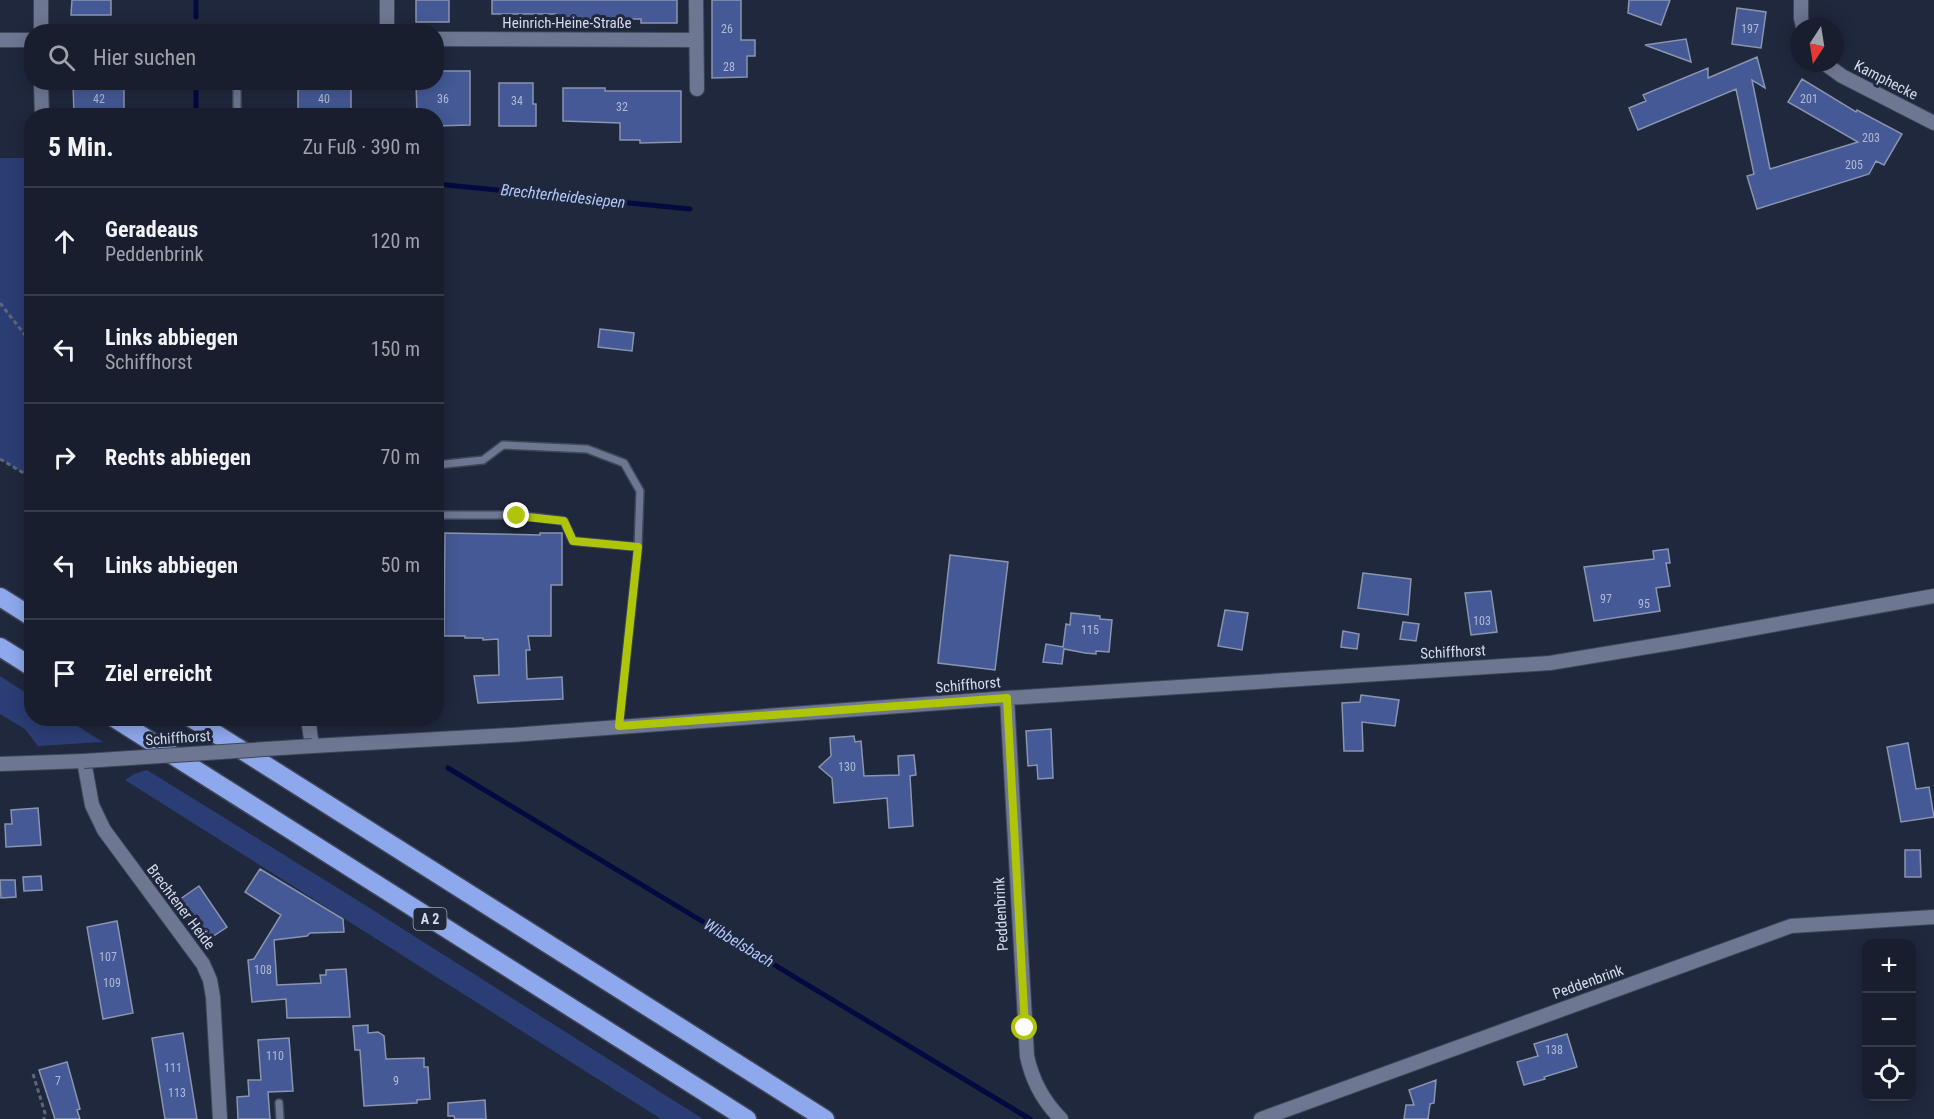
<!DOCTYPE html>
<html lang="de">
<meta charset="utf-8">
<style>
:root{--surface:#181e2e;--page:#252b3a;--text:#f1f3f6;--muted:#9fa2aa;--line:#363c4a}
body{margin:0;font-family:"Roboto Condensed",sans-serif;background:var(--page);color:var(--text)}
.controls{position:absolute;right:18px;bottom:18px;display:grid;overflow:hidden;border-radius:12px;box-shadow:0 3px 15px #0003}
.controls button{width:54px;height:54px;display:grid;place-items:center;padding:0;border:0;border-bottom:2px solid var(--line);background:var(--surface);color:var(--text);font:30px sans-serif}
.compass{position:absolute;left:1790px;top:18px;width:54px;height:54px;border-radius:50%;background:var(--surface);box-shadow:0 3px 15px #0003;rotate:192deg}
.stop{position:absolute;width:18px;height:18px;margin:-14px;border:4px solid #aec509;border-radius:50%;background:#fff}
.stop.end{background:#aec509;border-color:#fff;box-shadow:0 2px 6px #0008}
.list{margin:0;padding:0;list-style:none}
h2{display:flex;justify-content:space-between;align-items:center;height:78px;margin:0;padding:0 24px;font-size:26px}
h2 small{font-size:20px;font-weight:400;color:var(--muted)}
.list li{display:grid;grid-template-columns:39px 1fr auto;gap:18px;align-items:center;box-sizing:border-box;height:108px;padding:0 24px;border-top:2px solid var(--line)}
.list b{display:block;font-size:22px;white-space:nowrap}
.list p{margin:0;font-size:20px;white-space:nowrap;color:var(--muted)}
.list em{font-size:20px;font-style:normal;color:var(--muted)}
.icon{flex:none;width:33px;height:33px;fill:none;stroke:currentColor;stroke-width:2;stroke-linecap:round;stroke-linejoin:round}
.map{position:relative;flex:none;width:1934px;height:1119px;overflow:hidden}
.search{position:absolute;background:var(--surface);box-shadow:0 3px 15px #0003;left:24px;top:24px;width:420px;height:66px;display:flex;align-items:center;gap:15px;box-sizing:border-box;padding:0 21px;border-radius:24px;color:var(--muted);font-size:22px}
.panel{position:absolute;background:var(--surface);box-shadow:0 3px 15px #0003;left:24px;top:108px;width:420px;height:618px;border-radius:24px}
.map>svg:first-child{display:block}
.green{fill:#2b3d75}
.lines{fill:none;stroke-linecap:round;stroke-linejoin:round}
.stream{stroke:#04093f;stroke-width:5}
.building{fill:#445995;stroke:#8994af;stroke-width:1.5}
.service-casing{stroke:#3f4658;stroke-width:10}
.minor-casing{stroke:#3f4658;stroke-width:16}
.motorway-casing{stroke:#3f4658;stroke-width:21}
.path{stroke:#5e6579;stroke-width:3;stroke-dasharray:4.5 3;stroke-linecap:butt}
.service{stroke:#6d7792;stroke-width:7}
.minor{stroke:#6d7792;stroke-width:14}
.motorway{stroke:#8ea8ed;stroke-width:18}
.minor-bridge-casing{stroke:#3f4658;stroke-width:16;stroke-linecap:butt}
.minor-bridge{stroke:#6d7792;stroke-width:14}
.route{stroke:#aec509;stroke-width:8}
.labels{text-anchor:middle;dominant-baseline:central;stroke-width:6;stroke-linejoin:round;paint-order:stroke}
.number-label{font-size:12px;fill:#b1bad5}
.shield{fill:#20283e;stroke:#9fa5b6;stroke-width:1.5}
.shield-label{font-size:14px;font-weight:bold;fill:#d5dbea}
.street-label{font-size:15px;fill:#d5dbea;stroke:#20283e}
.water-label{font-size:16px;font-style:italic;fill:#b1c6fb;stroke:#20283e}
</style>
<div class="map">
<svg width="1934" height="1119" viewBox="0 0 1934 1119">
<rect width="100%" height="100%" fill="#20283e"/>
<path class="green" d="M0 158H29V294L32 299 31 478 0 459Z
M0 676 31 696 32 718 66 719 103 742 38 746 25 729 0 714Z
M147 770 357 900 703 1119H661L125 780 134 774Z"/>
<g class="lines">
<path class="stream" d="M196 17V0
M196 82V116
M436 184 690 209
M448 768 1030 1119"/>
</g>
<path class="building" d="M72 0H111V15H71Z
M416 0H449V22H416Z
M492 0H677V23H641V19H580V23H556V14H492Z
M712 0H741V40H755V56H747V77L712 78Z
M1629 0H1670L1661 25 1628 13Z
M1737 8 1766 12 1761 48 1732 44Z
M1686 39 1691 62 1645 45Z
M1757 57 1765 88 1752 80 1770 169 1858 142 1788 102 1802 79 1856 112 1857 110 1902 134 1884 165 1876 161 1869 174 1757 209 1747 176 1754 174 1736 89 1638 130 1629 108 1646 101 1643 95 1708 68V78Z
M436 71H470V125L436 126V116H417L416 82H436Z
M73 82H124V116H74Z
M298 82H351V116H298Z
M499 83H533V104H536V126H499Z
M563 88H605V91H681V142L640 143V140H620V123L563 121Z
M600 329 634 333 632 351 598 347Z
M445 533 540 535V533H562V585H551V636H528L530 650H526L527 679 562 677 563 699 478 703 474 676 499 675 498 639 483 640V638H465V636H444Z
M1668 549 1670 563H1666L1670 586 1656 588 1660 611 1594 621 1584 567 1654 559 1653 551Z
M950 555 1008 562 995 670 938 663Z
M1363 573 1411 579 1408 615 1358 608Z
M1491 591 1497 632 1471 635 1465 593Z
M1225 610 1248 613 1242 650 1218 646Z
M1071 613 1100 616V619L1112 620 1109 652 1096 651V654L1085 653 1064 649 1062 664 1043 662 1046 644 1063 647 1066 624 1070 625Z
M1403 622 1419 624 1416 641 1400 639Z
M1343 631 1359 634 1357 649 1341 647Z
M1361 695 1399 700 1395 726 1362 722 1363 751H1344L1342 703 1360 702Z
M1051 729 1053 778 1038 779 1037 765 1028 766 1026 731Z
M854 736 855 742 861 741 864 776 899 775 898 756 914 755 916 775 910 776 913 826 889 828 887 798 834 803 832 778 819 767 831 756 830 738Z
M1908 743 1916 789 1929 787 1934 817 1901 822 1887 747Z
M38 808 41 845 6 847 5 824H12L11 810Z
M1905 850H1920L1921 877H1905Z
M260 869 343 919 344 932 310 933 307 936 274 940 277 985 321 983 320 975H326V970L346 969 350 1017 287 1018 286 999 252 1002 248 960 254 959 281 915 245 892Z
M41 876 42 890 24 891 23 877Z
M0 880H15L16 897 1 898Z
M199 886 227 927 206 941 179 900Z
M117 921 133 1013 103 1019 87 927Z
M368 1025V1033L378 1032 384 1036 386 1059 424 1058V1067H428L430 1099 417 1100V1103L364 1106 360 1050H355L353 1026Z
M183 1033 197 1119H165L152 1038Z
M1567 1034 1577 1067 1544 1077 1545 1079 1524 1085 1517 1062 1538 1056 1534 1044Z
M289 1038 293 1091 268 1092 270 1119H238L237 1097 249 1096 248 1080H261L258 1040Z
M67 1062 80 1109 77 1110 80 1119H55L39 1070Z
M1436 1080 1434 1103 1430 1104 1428 1119H1404L1406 1105H1414L1409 1090Z
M485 1100 486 1119H455L454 1116H448V1103Z"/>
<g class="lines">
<defs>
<path id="service" d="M237 82V116
M436 465 483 460 503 445 587 449 624 463 640 491 638 547
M436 515H517L564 521 573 541 638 547 619 726
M279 1103 280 1119"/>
<path id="minor" d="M41 0V32
M387 0V32
M696 0 697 89
M1801 0V18L1803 27
M436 39 696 40
M0 40H32
M1824 63 1842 76 1934 123
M41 82 42 116
M1007 698 1027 1056C1032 1080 1043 1101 1061 1119
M308 718 312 746 512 735 1007 698 1550 663 1683 641 1934 596
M0 764 84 761 92 805 104 830 203 964 210 980 213 997 220 1119
M1261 1119 1791 926 1934 917"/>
<path id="motorway" d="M0 597 32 617
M0 647 32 667
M114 718 747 1119
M191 718 825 1119"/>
</defs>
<use href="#service" class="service-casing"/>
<use href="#minor" class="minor-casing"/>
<use href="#motorway" class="motorway-casing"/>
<path class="path" d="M0 303 32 344
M0 459 32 478
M33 1074 45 1113 44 1119"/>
<use href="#service" class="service"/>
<use href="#minor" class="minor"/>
<use href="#motorway" class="motorway"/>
<defs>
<path id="minor-bridge" d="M84 761 312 746"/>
</defs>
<use href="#minor-bridge" class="minor-bridge-casing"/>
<use href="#minor-bridge" class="minor-bridge"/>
</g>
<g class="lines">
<path class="route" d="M517 516 564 521 573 541 638 547 619 726 1007 698 1025 1028"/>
</g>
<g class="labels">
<g class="number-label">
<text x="727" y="29">26</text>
<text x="1750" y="29">197</text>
<text x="729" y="67">28</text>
<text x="99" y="99">42</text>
<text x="324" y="99">40</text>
<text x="443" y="99">36</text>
<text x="1809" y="99">201</text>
<text x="517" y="101">34</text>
<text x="622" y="107">32</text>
<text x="1871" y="138">203</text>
<text x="1854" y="165">205</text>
<text x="1606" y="599">97</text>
<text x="1644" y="604">95</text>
<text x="1482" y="621">103</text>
<text x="1090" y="630">115</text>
<text x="847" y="767">130</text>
<text x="108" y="957">107</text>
<text x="263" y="970">108</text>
<text x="112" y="983">109</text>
<text x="1554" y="1050">138</text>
<text x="275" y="1056">110</text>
<text x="173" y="1068">111</text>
<text x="58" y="1081">7</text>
<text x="396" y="1081">9</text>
<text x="177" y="1093">113</text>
</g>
<rect class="shield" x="413.5" y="908" width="33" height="22" rx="4.5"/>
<g class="shield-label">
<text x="430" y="919">A 2</text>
</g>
<g class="street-label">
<text x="567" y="23">Heinrich-Heine-Straße</text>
<text transform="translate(1886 80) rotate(27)">Kamphecke</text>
<text transform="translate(1453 652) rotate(-3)">Schiffhorst</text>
<text transform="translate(968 685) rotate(-5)">Schiffhorst</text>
<text transform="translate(178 738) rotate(-4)">Schiffhorst</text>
<text transform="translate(181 907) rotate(53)">Brechtener Heide</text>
<text transform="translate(1001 914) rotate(-93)">Peddenbrink</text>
<text transform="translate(1588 982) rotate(-20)">Peddenbrink</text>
</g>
<g class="water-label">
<text transform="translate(563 196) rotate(6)">Brechterheidesiepen</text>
<text transform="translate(739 943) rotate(31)">Wibbelsbach</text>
</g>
</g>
</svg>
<div class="controls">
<button>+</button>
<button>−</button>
<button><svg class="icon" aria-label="locate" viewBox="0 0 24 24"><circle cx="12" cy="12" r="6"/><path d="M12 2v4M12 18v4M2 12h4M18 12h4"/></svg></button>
</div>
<svg class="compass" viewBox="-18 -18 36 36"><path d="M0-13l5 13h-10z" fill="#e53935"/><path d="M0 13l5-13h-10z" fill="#9fa2aa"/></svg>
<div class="stop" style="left:1025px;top:1028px"></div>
<div class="stop end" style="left:517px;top:516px"></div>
<div class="search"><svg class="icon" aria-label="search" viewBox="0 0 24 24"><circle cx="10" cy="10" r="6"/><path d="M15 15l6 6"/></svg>Hier suchen</div>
<section class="panel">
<h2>5 Min.<small>Zu Fuß · 390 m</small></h2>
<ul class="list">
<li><svg class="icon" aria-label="ahead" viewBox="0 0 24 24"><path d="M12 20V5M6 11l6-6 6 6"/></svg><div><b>Geradeaus</b><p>Peddenbrink</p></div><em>120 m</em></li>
<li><svg class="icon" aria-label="left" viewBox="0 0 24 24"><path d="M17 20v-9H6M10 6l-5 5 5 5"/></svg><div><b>Links abbiegen</b><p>Schiffhorst</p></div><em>150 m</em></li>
<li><svg class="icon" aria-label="right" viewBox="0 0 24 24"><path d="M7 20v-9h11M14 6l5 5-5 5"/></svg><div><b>Rechts abbiegen</b></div><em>70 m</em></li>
<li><svg class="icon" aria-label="left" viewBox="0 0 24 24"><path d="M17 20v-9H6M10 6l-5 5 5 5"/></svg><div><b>Links abbiegen</b></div><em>50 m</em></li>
<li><svg class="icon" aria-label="arrive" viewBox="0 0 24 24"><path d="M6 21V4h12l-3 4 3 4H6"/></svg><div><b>Ziel erreicht</b></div></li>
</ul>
</section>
</div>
